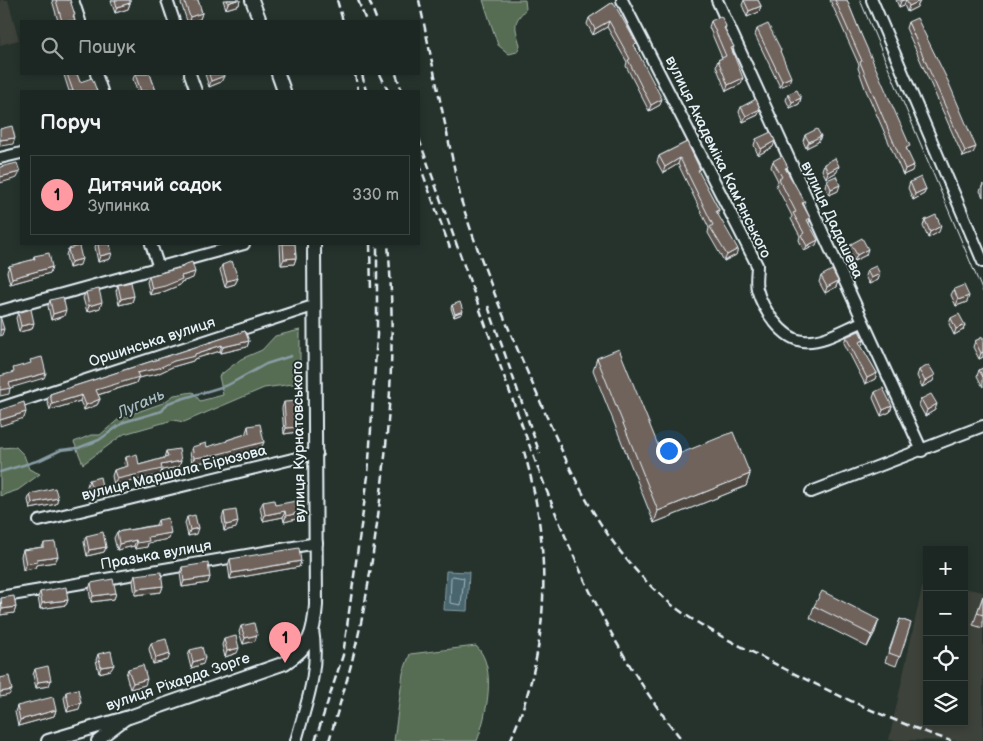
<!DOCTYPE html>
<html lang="uk">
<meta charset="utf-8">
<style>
:root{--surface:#1c2622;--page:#29322f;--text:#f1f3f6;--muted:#a0a5a5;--line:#3a4340;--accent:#ff9aa2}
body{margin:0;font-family:"Balsamiq Sans",sans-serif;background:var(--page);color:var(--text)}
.controls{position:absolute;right:15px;bottom:15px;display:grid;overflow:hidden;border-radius:0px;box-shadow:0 2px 8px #0003}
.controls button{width:45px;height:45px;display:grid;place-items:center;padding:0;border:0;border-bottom:1px solid var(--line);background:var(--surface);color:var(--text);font:25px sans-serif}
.you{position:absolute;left:668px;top:450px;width:18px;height:18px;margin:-12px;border:4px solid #fff;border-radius:50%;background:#1a73e8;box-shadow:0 0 0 8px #1a73e833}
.badge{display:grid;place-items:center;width:32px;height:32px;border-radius:50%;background:var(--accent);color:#111;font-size:16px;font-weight:700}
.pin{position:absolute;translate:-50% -41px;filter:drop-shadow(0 1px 2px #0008)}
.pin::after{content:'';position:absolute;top:26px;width:18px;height:15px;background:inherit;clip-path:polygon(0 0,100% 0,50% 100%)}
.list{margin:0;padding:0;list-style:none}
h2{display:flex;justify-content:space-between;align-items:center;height:65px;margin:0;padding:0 20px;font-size:21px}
h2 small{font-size:16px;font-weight:400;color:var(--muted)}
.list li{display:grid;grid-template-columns:32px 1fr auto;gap:15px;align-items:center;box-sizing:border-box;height:80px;margin:0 10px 10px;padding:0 10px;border:1px solid var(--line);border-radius:0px}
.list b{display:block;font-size:19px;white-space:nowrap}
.list p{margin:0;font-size:16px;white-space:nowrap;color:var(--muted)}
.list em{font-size:16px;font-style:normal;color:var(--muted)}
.icon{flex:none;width:28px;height:28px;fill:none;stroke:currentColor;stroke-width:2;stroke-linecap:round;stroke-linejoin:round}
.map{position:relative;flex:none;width:983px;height:741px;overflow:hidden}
.search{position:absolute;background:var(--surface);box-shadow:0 2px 8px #0003;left:20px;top:20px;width:400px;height:55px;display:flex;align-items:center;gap:12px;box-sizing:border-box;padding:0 18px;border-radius:0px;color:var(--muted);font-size:19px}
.panel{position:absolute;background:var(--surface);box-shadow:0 2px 8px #0003;left:20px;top:90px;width:400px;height:155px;border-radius:0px}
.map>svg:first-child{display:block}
.built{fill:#3c423b}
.green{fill:#576d52;stroke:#a0afa5}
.water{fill:#49656e;stroke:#899da5}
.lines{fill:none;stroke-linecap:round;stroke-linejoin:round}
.shore{stroke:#a8b9c1;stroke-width:1}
.stream{stroke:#899da5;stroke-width:2.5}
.minor-casing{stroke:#e8f1f8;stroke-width:14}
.tertiary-casing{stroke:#e8f1f8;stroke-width:16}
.minor{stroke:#26332d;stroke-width:10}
.tertiary{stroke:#26332d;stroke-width:12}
.tram{stroke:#e8f1f8;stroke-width:1}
.rail{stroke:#e8f1f8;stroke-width:2.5;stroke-dasharray:8 4;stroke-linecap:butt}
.wall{fill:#60564f;stroke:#e8f1f8}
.shaded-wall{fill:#4e4640;stroke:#e8f1f8}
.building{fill:#70645c;stroke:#e8f1f8}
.labels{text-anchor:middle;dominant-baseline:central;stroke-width:4;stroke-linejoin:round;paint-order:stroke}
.street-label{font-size:15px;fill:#e8f1f8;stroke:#26332d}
.water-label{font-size:16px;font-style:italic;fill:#a8b9c1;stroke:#26332d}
</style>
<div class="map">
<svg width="983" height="741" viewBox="0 0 983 741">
<rect width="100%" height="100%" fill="#26332d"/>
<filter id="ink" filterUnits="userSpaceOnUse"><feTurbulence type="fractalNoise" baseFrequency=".02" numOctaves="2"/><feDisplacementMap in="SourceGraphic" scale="10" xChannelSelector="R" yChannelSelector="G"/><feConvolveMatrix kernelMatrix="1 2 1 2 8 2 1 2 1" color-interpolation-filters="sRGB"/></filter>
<g filter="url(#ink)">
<path class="built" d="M0 0H8L19 40 0 45Z
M924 579 927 580V722H964V588L983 592V741L889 740Z"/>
<path class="green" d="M483 0H525L526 9C512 23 515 26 520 45L517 52 509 54 498 45Z
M300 330V383L264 388 184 422 173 420 124 434 83 464 74 442 91 435H100L120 418 163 403 174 395 193 392 200 401 223 395 219 376 241 359 262 350 275 336Z
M16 447 24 455 29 469 40 474 18 490 0 496V448Z
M476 646C498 667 486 717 477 741H394L403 673 410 654Z"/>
<path class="water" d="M446 571 469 572 467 611 444 610Z"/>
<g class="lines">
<path class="shore" d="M453 576 464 578 461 605 450 603 451 578Z"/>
<path class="stream" d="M0 472 40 460 61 450 78 448 99 440 124 422 162 411 168 403 228 385 266 364 291 356"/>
<defs>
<path id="minor" d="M73 0 80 21
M167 0 174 21
M622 0 757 265C757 272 755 282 757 289 762 308 782 339 803 341 823 343 845 329 862 322
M717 0 922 451
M872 0 983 262
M96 74 102 91
M190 74 196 91
M0 158 21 153
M151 244 159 268
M0 311 244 244
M0 408 313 306
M811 492 983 426
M39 521 317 453
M0 597 317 543
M97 741 126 719
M296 741C306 704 320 669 313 630"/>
<path id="tertiary" d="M252 0 260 21
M278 74 284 91
M48 741 129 717 285 663C310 647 314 634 316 605L314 244"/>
</defs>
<use href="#minor" class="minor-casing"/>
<use href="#tertiary" class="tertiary-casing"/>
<use href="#minor" class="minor"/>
<use href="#tertiary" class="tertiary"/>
<path class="tram" d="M860 0 983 292"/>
<path class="rail" d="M337 0 343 21
M358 0 366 21
M369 0 377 21
M419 0 461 200C481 263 506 324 533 385 569 467 596 539 666 600 693 623 725 638 756 654 819 687 883 718 951 741
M355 74 358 91
M362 74 366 91
M380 74 388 91
M396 74 402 91
M419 139C451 229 483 319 516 409 559 526 603 643 683 741
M419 163 450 248
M370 244 371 291
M488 306 540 454
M315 741 343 655 368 476 377 335V244
M329 741C337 713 346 685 353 657 365 611 372 563 378 516 390 425 396 335 388 244
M510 741C552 647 552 545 523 448"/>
</g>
<path class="wall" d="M52 0H70L75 21H58Z
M112 0H130V3L128 9 115 13 111 1Z
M182 0H198L202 13 200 19 194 21H187L181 3Z
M223 0H240L239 5 226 9Z
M744 0H758L761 6 759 12 747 17 742 5Z
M830 0H847L908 152 912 171 903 175 865 88 858 68 859 65Z
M896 0H919L920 1 917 7 907 12 904 5 899 7Z
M613 2 635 48 660 105 649 111 626 66 627 62 607 27 593 35 587 24 589 18Z
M711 21 726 26 725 30 734 47 732 51 741 84 726 91 716 66 718 60 722 58 709 27Z
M908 22 973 153 963 157 906 28Z
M757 29 781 50 780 53 789 83 780 87 755 35Z
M64 74H77L80 82 97 91H69L64 75Z
M135 74H150L156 91H137L133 79Z
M205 74H223L224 76 221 82 209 87Z
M788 94 801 98 799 104 790 108 786 100Z
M741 107 758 115 743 122 739 112Z
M805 135 821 136 818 142 806 148 803 141Z
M756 139 773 147 758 155 754 145Z
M687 142 699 173 719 210 717 214 736 255 724 261 708 233 709 228 678 164 663 173 657 162 659 156Z
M773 161 786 171 810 218 809 223 816 245 804 251 799 240 800 236 791 219 792 216 776 185 778 181 771 167Z
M824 164 837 172 826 178 822 170Z
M827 180 838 191 829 195 825 186Z
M910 182 926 189 924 194 913 200 908 188Z
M983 184V197L980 191Z
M925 220 939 232 928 238 923 226Z
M96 244H110V259L98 262 95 247Z
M280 244H295L296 258 294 264 281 265Z
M851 244 866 255 854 261 848 250Z
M68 249 80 265 69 268 66 255Z
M34 256 50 273 10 284 7 272 9 266 33 260Z
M183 265 193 278 181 282 180 285 163 292 150 295 147 282 149 276 182 268Z
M222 265 238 278 235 284 225 287 220 270Z
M867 270 880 274 878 280 869 284 865 276Z
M821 276 838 281 836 287 825 293 819 282Z
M118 285 134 296 132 302 119 305 116 291Z
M954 289 967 302 956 306 951 295Z
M86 292 100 308 87 312 83 298Z
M50 300 64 316 51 320 48 306Z
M452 305 462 314 454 317 451 308Z
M18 313 32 329 19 332 16 318Z
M951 318 965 325 963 330 954 335 949 324Z
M245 331 249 341 247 347 221 353 220 351 194 359 193 361 172 367 157 374 138 378 136 383 98 395 100 399 97 405 84 410 80 401 50 410 47 400 50 394Z
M846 337 864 340 861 346 877 373 875 379 865 384 844 343Z
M983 337V357L979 359 973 347 975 341Z
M597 358 664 460 750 474 746 486 654 523 593 370Z
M983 368V387L977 376 979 370Z
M919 370 935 375 933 381 922 387 917 376Z
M875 392 892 406 890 412 881 416 873 398Z
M921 399 935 410 925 416 919 405Z
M284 402 297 432 284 434 282 408Z
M248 426 264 442 261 448 213 461 192 463 190 452 192 447H207L226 442 227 440 246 434V432Z
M166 451 181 461 179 467 162 470 160 475 114 485 112 476 114 470 125 467 124 463 126 457 139 465 164 458Z
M89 480 100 492 90 495 87 486Z
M30 494 58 498 56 504 30 509 28 500Z
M263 502 275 505 298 513 296 519 284 522 283 517 263 521 260 508Z
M224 512 236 528 224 531 222 518Z
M187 517 196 534 188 536 185 523Z
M158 520 169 539 148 543 147 547 135 549 134 546 117 550 114 538 117 532 156 525Z
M86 536 106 547 104 552 87 556 84 542Z
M44 543 58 556 55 562 36 565 35 568 23 570 21 556 23 550 42 547Z
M230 559 301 561 299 567 230 579 228 565Z
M182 567 210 577 208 583 182 587 180 573Z
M135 575 163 586 161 592 135 595 133 581Z
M91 583 116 593 114 599 91 602 89 589Z
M40 592 68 600 66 605 40 609 38 597Z
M983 596V628L973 625Z
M1 598 16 607 14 613 0 615Z
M814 606 875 632 867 647 810 618Z
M900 619 911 623 896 666 885 662Z
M241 626 255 641 243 644 239 632Z
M224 639 237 653 225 657 222 645Z
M151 643 168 660 153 664 149 649Z
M190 650 203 664 191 668 188 656Z
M98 654 111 670 99 673 96 660Z
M35 669 49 686 36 688 33 675Z
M128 669 145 685 130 689 126 675Z
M66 692 79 709 67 712 64 698Z
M17 706 56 710 54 716 18 726 15 712Z"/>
<path class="shaded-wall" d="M237 0H240L239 5 226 9 228 3Z
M904 0H906L904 5 899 7 901 1Z
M920 1 917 7 907 12 909 6Z
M130 3 128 9 115 13 117 7Z
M761 6 759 12 747 17 749 11Z
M202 13 200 19 194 21H189L190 17Z
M609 21 607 27 593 35 595 29Z
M224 76 221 82 209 87 211 81Z
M791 77 789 83 780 87 782 81Z
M743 78 741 84 726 91 728 85Z
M801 98 799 104 790 108 792 102Z
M662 99 660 105 649 111 651 105Z
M760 109 758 115 743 122 746 116Z
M821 136 818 142 806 148 809 142Z
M15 138 13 144 0 146V140Z
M775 141 773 147 758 155 761 149Z
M976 147 973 153 963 157 965 151Z
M680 158 678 164 663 173 665 167Z
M914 165 912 171 903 175 905 169Z
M839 166 837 172 826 178 828 172Z
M20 172 17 178 0 183V177Z
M840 185 838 191 829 195 831 189Z
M926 189 924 194 913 200 915 194Z
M941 226 939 232 928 238 930 232Z
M818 240 816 245 804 251 807 246Z
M738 249 736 255 724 261 727 255Z
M868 249 866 255 854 261 857 255Z
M112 253 110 259 98 262 100 256Z
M296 258 294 264 281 265 284 259Z
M82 259 80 265 69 268 71 262Z
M52 267 50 273 10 284 12 278Z
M195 272 193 278 181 282 180 285 163 292 150 295 152 289 181 276Z
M880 274 878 280 869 284 871 278Z
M238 278 235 284 225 287 227 281Z
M838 281 836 287 825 293 827 287Z
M134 296 132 302 119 305 121 299Z
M969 296 967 302 956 306 958 300Z
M102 302 100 308 87 312 89 306Z
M66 310 64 316 51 320 53 314Z
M463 311 462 314 454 317 455 314Z
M34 323 32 329 19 332 21 326Z
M965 325 963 330 954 335 956 329Z
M4 329 2 335 0 336V330Z
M864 340 862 345 857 348 859 342Z
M249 341 247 347 221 353 223 347Z
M222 345 220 351 194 359 193 361 172 367 157 374 138 378 136 383 94 396 96 390 137 373Z
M983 352V357L979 359 981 353Z
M46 373 44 378 10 388 9 394 0 396V390L9 383Z
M877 373 875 379 865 384 867 378Z
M935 375 933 381 922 387 925 381Z
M82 395 80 401 50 410 52 404Z
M100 399 97 405 84 410 86 405Z
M937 404 935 410 925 416 927 410Z
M892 406 890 412 881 416 883 410Z
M26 412 24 418 0 426V420Z
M300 427 297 432 284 434 286 428Z
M264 442 261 448 213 461 192 463 194 458Z
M181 461 179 467 162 470 160 475 114 485 117 479 161 465Z
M750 474 746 486 654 523 658 511Z
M102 486 100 492 90 495 92 489Z
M58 498 56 504 30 509 32 503Z
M285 511 283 517 263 521 265 515Z
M298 513 296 519 284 522 286 516Z
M238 522 236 528 224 531 226 525Z
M198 528 196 534 188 536 190 530Z
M171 533 169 539 148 543 147 547 135 549 137 543 148 537Z
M136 540 134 546 117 550 119 544Z
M106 547 104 552 87 556 89 550Z
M58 556 55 562 36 565 35 568 23 570 26 564 37 559Z
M301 561 299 567 230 579 232 573Z
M210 577 208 583 182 587 184 581Z
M163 586 161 592 135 595 137 589Z
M116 593 114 599 91 602 93 596Z
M68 600 66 605 40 609 42 603Z
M16 607 14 613 0 615 2 609Z
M879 620 875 632 867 647 872 635Z
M257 635 255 641 243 644 245 638Z
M239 648 237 653 225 657 227 651Z
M170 654 168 660 153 664 156 658Z
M205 658 203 664 191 668 193 662Z
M114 665 111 670 99 673 101 667Z
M147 679 145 685 130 689 133 683Z
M51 680 49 686 36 688 38 682Z
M12 690 9 695 0 697V692Z
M81 703 79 709 67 712 69 706Z
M56 710 54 716 18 726 20 720Z"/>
<path class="building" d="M56 0H70L75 15 73 16 75 21H62Z
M115 0H130V3L117 7Z
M184 0H198L202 13 190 17Z
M227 0H237L228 3Z
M744 0H758L761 6 749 11Z
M835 0H847L860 32 910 146 906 148 914 165 905 169 868 82 860 62 862 61Z
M906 0H919L920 1 909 6Z
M613 2 637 44 634 45 662 99 651 105 628 60 630 59 609 21 595 29 589 18Z
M721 16 726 26 724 28 734 47 731 48 743 78 728 85 718 60 726 56 711 21Z
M917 18 948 81 976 147 965 151 908 22Z
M768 24 781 50 780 51 791 77 782 81 757 29Z
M67 74H77L80 82 92 78 97 91H73Z
M135 74H150L156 91H141Z
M209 74H223L224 76 211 81Z
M797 90 801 98 792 102 788 94Z
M756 99 760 109 746 116 741 107Z
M12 126 15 138 0 140V129Z
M817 129 821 136 809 142 805 135Z
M771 132 775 141 761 149 756 139Z
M687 142 700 169 698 170 719 210 716 211 738 249 727 255 710 227 713 225 680 158 665 167 659 156Z
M782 156 788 167 785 168 805 202 802 203 810 218 807 220 818 240 807 246 801 235 804 233 793 213 796 212 779 179 782 177 773 161Z
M835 158 839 166 828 172 824 164Z
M17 163 20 172 0 177V167Z
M836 176 840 185 831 189 827 180Z
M921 177 926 189 915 194 910 182Z
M936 215 941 226 930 232 925 220Z
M862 238 868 249 857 255 851 244Z
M98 244H110L112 253 100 256Z
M283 244H295L296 258 284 259Z
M79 246 82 259 71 262 68 249Z
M49 253 52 267 12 278 9 266 35 259 34 256Z
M232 261 238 278 227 281 222 265Z
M192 262 195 272 181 276 182 279 165 286 152 289 149 276 183 267V265Z
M876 266 880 274 871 278 867 270Z
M832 270 838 281 827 287 821 276Z
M131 282 134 296 121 299 118 285Z
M964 285 969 296 958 300 954 289Z
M99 289 102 302 89 306 86 292Z
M63 297 66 310 53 314 50 300Z
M460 302 463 311 455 314 452 305Z
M31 309 34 323 21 326 18 313Z
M959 314 965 325 956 329 951 318Z
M0 316 4 329 0 330Z
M245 331 249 341 223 347 222 345 195 354V356L174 361 159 368 137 373 139 377 96 390 100 399 86 405 82 395 52 404 50 394Z
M859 331 864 340 859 342 877 373 867 378 846 337Z
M983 337V352L981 353 975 341Z
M619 349 664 460 733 432 750 474 658 511 597 358Z
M42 357 46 373 9 383 11 388 0 390V376L14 372 13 368 31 363 30 360Z
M929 365 935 375 925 381 919 370Z
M983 368V377L979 370Z
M883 388 892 406 883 410 875 392Z
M931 394 937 404 927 410 921 399Z
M298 401 300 427 286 428 284 402Z
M24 402 26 412 0 420V410Z
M260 424 264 442 215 455 194 458 192 447 206 443 207 447 227 441V440L249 433 248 426Z
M179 449 181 461 161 465 162 469 117 479 114 470 128 466 126 457 137 454 139 465 168 457 166 451Z
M100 477 102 486 92 489 89 480Z
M55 488 58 498 32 503 30 494Z
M274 500 275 505 296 501 298 513 286 516 285 511 265 515 263 502Z
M236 510 238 522 226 525 224 512Z
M195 515 198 528 190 530 187 517Z
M168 518 171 533 148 537 149 541 137 543 136 540 119 544 117 532 159 525 158 520Z
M103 532 106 547 89 550 86 536Z
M55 542 58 556 37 559V562L26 564 23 550 44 547V543Z
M299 548 301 561 232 573 230 559Z
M208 563 210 577 184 581 182 567Z
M161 572 163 586 137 589 135 575Z
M113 579 116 593 93 596 91 583Z
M66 587 68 600 42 603 40 592Z
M822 591 879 620 872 635 814 606Z
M14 596 16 607 2 609 1 598Z
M983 596V615L977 613Z
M900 619 911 623 900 657 889 653Z
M254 623 257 635 245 638 241 626Z
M236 636 239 648 227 651 224 639Z
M166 639 170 654 156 658 151 643Z
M202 647 205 658 193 662 190 650Z
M111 651 114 665 101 667 98 654Z
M143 665 147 679 133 683 128 669Z
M48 666 51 680 38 682 35 669Z
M9 676 12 690 0 692V678Z
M78 689 81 703 69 706 66 692Z
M53 697 56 710 20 720 17 706Z"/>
</g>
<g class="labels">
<g class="street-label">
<text transform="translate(718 157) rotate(64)">вулиця Академіка Кам'янського</text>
<text transform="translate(832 220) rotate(65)">вулиця Дадашева</text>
<text transform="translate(152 342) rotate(-18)">Оршинська вулиця</text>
<text transform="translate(299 442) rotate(-91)">вулиця Курнатовського</text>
<text transform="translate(174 473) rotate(-14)">вулиця Маршала Бірюзова</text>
<text transform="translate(156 555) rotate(-10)">Празька вулиця</text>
<text transform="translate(178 682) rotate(-19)">вулиця Ріхарда Зорге</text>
</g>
<g class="water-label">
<text transform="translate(141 404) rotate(-24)">Лугань</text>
</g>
</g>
</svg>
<div class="controls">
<button>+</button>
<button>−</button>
<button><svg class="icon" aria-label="locate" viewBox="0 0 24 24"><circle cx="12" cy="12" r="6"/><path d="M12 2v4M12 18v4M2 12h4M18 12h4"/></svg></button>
<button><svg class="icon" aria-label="layers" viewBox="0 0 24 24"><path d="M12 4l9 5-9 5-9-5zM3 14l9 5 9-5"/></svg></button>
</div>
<div class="you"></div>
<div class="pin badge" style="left:285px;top:663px">1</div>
<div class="search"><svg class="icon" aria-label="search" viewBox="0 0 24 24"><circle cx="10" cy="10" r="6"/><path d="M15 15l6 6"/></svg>Пошук</div>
<section class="panel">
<h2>Поруч<small></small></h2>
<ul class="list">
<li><span class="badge">1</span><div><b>Дитячий садок</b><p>Зупинка</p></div><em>330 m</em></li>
</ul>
</section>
</div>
